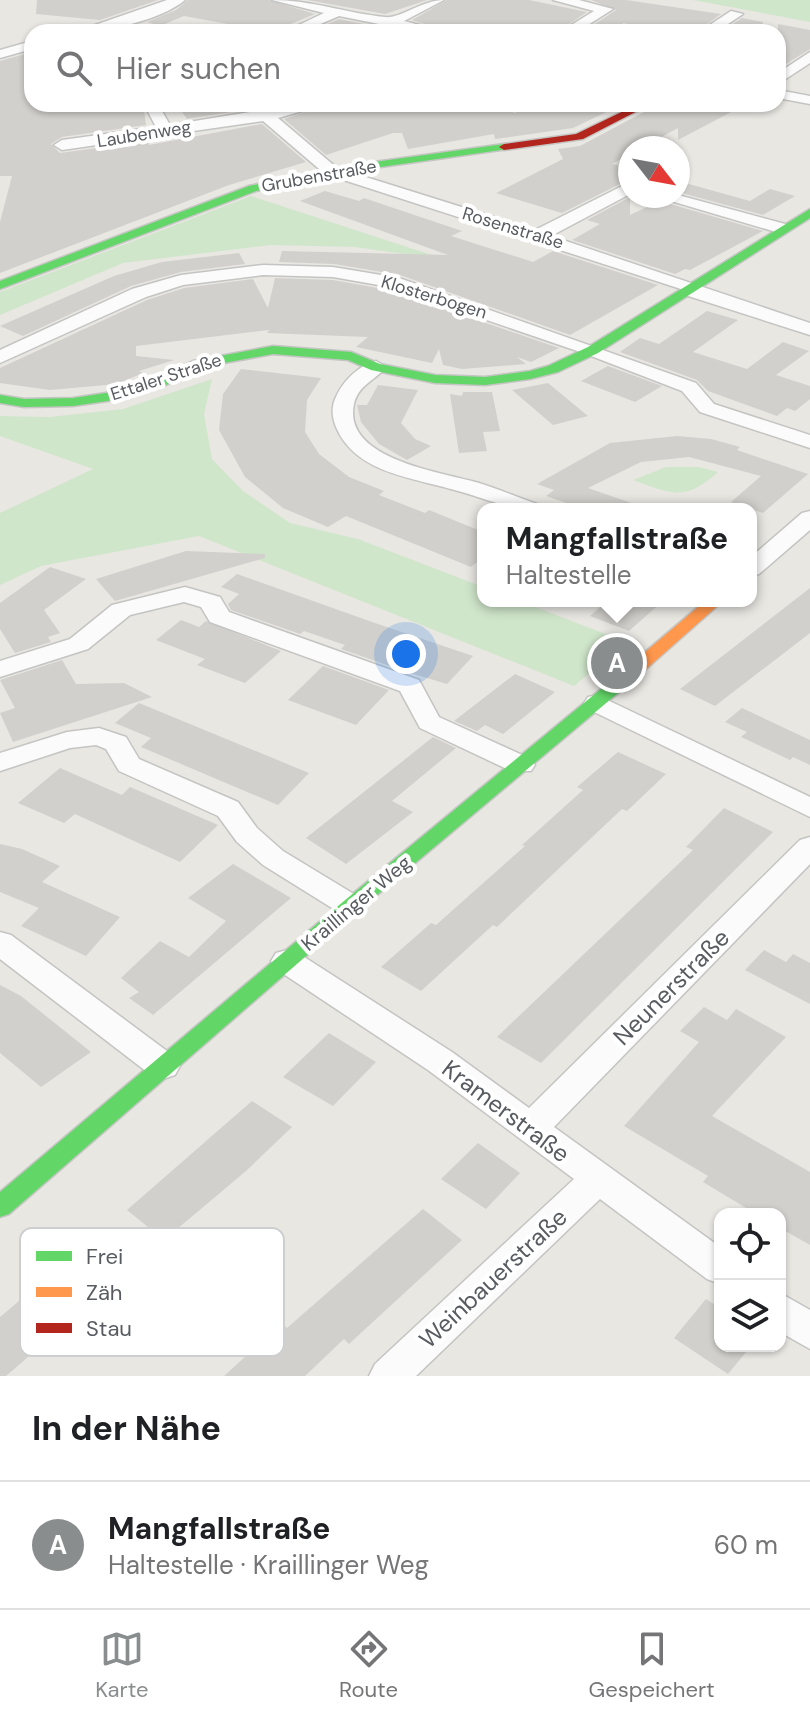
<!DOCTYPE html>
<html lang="de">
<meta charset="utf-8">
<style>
:root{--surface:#fff;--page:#f6f6f6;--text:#202124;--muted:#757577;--line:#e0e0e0;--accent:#8a8d8e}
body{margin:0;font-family:"DM Sans",sans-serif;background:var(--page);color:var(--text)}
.controls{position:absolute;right:24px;bottom:24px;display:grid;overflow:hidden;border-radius:16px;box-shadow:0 2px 6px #0004}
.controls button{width:72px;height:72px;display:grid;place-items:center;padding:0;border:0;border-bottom:2px solid var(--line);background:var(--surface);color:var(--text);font:40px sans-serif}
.compass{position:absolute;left:618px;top:136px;width:72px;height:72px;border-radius:50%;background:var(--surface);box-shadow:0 2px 6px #0004;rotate:121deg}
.you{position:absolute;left:406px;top:654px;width:28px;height:28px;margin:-20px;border:6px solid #fff;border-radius:50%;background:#1a73e8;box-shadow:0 0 0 12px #1a73e833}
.badge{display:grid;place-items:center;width:52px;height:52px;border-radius:50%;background:var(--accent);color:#fff;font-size:26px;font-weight:700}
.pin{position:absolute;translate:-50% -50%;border:4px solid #fff;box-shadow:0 2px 8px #0006}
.popup{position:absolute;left:477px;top:503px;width:280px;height:104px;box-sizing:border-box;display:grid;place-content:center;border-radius:16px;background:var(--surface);filter:drop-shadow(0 2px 6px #0005);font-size:26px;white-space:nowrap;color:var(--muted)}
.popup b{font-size:30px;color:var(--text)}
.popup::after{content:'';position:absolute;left:50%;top:100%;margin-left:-16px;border:16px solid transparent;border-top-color:var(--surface)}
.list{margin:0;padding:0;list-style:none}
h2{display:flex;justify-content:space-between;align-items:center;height:104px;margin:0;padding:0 32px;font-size:34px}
h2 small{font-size:26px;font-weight:400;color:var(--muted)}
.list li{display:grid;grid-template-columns:52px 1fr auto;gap:24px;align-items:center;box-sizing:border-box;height:128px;padding:0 32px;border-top:2px solid var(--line)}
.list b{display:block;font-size:30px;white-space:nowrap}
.list p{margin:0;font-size:26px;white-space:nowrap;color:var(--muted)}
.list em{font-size:26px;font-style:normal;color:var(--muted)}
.icon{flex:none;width:44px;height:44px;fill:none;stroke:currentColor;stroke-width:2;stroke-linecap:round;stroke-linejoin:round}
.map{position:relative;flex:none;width:810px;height:1376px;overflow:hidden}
.search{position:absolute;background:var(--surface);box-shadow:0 2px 6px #0004;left:24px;right:24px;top:24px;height:88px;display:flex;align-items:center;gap:20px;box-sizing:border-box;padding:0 28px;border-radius:24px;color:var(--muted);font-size:30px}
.sheet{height:232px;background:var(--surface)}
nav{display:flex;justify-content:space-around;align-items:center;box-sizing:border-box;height:112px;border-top:2px solid var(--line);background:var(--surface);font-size:22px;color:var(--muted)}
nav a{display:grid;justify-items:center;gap:4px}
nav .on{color:var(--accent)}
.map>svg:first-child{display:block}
.green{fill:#d0e6cb}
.building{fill:#d1d0cd}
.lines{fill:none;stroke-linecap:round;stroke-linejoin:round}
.street-casing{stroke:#c4c4c3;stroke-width:3}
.fast-casing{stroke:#c5c5c4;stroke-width:3}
.slow-casing{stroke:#c5c5c4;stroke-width:3}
.jam-casing{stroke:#c5c5c4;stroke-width:3}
.street{fill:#fcfbfb;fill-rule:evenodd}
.fast{fill:#63d668;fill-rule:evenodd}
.slow{fill:#ff974d;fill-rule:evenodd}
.jam{fill:#b3261e;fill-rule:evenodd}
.labels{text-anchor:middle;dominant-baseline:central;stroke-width:8;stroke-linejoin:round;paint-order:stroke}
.far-street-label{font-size:18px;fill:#585c60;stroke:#fff}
.street-label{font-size:20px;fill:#585c60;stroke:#fff}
.near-street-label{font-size:24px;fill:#585c60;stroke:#fff}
.key{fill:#fff;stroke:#cdcecf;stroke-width:2}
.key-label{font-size:22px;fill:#585c60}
</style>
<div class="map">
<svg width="810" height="1376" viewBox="0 0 810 1376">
<rect width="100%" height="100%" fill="#e8e7e2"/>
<path class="green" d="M693 0H810V22Z
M251 196 447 260 355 247 271 245 123 263 0 315V292Z
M212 379 204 414 212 459 243 491 290 523 358 539 483 587V601H520L626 642 574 686 199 536 41 566 0 585V513L93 469 0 436V416L50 417 123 409Z
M666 467H699L718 472C685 502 672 494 633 480Z"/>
<path class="building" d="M37 0H158L100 20 36 14Z
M188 0H269L315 14 271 32 184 16 160 26 147 22 176 10Z
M307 0H427L385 14Z
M447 0H529L587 12 557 32H450L412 20Z
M591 0H626L721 14 696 32H669L623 23 622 32H583L616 10Z
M742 18 763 22 762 32H721Z
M339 19 404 32H310Z
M778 24 810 30V49L778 69Z
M32 52V104H96L94 112 144 110 146 125 62 137 51 144 60 153 148 141 149 145 262 124 306 162 229 185 0 273V222L12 176H0V61Z
M225 104H281L187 119 180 109Z
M330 104H476L516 113V104H623L573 128 495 139 494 134 408 149 402 133H393L326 155 284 119Z
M659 104H724L718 107 733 111 678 140V128L641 148H630V154L612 164 630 168V179L562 213 496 193 563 159 558 149 580 146Z
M678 181 750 201 770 189 795 196 763 215 678 192Z
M325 191 359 201 364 198 462 231 451 236 533 262 553 251 658 285 570 335 400 275 334 264 279 262 282 251 448 255 300 201Z
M630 197V215L660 201 763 231 690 270 685 269 675 274 572 240 600 224 587 220Z
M239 253 245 264 181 272 131 286 23 336 0 326 114 276 162 262Z
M275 278 333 280 389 290 559 348 531 362 517 357 526 364 462 369 443 365 439 349 432 363 356 347 368 337 267 333 269 330 136 346V356L174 360 139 371 143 373 117 384 50 390 0 383V368L147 300 184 288 253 279 268 308Z
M707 311 738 320 693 352 747 369 783 342 809 351 776 375 810 386V399L795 411 787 408 777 416 708 391 697 380 620 352 640 338 659 344Z
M608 366 662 386 635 402 581 381Z
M241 369 321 378 307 400 305 432 319 454 349 477 384 491 379 495 425 513 429 510 483 532V557L471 567 346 516 328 527 283 508 245 477 219 430 223 394Z
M548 383 588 416 553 425 512 390Z
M378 385 418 390 401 423 415 439 431 446 407 460 379 444 361 422 357 405H367Z
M463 392H492L500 431 483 432 487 451 459 453 450 394 462 396Z
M677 436 711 439 740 447 737 450 808 474 763 513 731 502 761 476 689 457 641 462 588 488 640 506 639 509H584L546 496 554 490 537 484 610 443Z
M186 551 265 554V558L115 601 96 579Z
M50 567 86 579 44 610 60 633 48 637 51 642 15 653 0 629V603Z
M237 574 375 623 473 656 447 684 407 672 341 649 345 645 304 631 300 634 231 610 228 604 239 594 221 587Z
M810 588V633L715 706 680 689Z
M607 601H663L629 631 590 616Z
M181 620 199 627 206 621 281 651 245 683 197 665 205 659 156 640Z
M62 660 76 684 124 683 152 697 13 742 0 713 15 708 0 680Z
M323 666 389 690 356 725 288 700Z
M515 674 555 692 503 734 485 725 477 731 454 721Z
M139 703 309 773 278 805 141 747 151 738 115 723Z
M742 708 810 740V765L793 757 790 760 741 737 747 732 725 722Z
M433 737 456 748 392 801 413 812 346 864 306 838Z
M618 752 666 774 627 811 622 809 497 927 493 925 421 991 381 967 431 923 436 925 525 846 522 845 583 790 577 787Z
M60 768 122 795 130 787 218 825 180 862 75 814 64 823 18 803Z
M724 808 773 832 541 1063 497 1037 693 850 686 847Z
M0 844 22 849 60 866 42 882 120 917 86 956 21 926 39 908 0 892Z
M233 864 291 898 153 1015 129 998 139 992 121 978 160 941 189 957 226 921 188 898Z
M764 950 786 962 793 954 810 963V1004L745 970Z
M0 985 21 996 91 1052 41 1087 0 1053Z
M704 1007 727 1020 736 1009 786 1037 712 1116 810 1172V1245L780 1228V1214H756L703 1182 708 1176 624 1126 699 1042 680 1031Z
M329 1033 376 1062 333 1106 283 1077Z
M252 1101 292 1127 246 1171 164 1240 127 1210Z
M478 1143 520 1173 486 1209 441 1179Z
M423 1209 462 1240 349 1344 344 1339 305 1376H224L282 1323 287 1328Z
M94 1238 131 1268 6 1376H0V1317Z
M706 1299 720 1308V1346H751L728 1374 674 1338Z"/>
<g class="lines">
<defs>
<path id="street" d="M167 0H185C161 20 107 32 75 32Z
M272 0C311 0 346 13 385 17 400 19 422 0 444 0L404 21 447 32H419L339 16 302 32H284L324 13Z
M553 0H579L613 9 577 32H560L594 11Z
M731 11 743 14 716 32H699Z
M32 41V49L0 58V50Z
M810 52V63L778 84V73Z
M778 90 810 96V104L778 98Z
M144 104H158L170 125 300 104H327L278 118 337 168 535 230 630 182V194L551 236 810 323V335L682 294 681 289 325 174 263 121 62 150 54 145 62 140 156 127Z
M678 195 789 225 792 229 783 234 654 196Z
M263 265 333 267 399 278 696 383 714 404 810 435V448L700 412 682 391 586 354 390 287 333 277 263 275 183 285 146 297 0 363V350L132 289 181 275Z
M376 361 386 367C376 380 358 385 354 404 342 460 443 472 479 483 498 489 517 497 537 504L540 509C501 509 487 498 451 489 409 477 355 472 336 427 332 417 331 407 336 397 343 381 359 365 376 361Z
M810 511V530L759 574 751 576V557L802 513Z
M185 587 220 597 229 612 419 680 439 717 531 759 535 765 531 771H511L420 728 400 691 210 622 201 607 184 602 130 615 88 649 0 677V661L70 639 112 605Z
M597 695 810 797V817L588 709 584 703 588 697Z
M99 728 126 737 139 759 238 802 257 828 283 851 362 899 366 906 362 913 351 917 340 913 263 865 237 842 218 816 119 771 106 749 96 745 70 748 0 771V753L67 732Z
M810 837V864L554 1127 720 1247V1284L707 1279 600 1199 416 1376H369L375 1364 574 1179 428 1070 276 969 271 961 276 953 287 950 298 953 452 1052 529 1108 800 840Z
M0 932 11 935 175 1057 180 1066 175 1075 163 1079 151 1075 0 959Z
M780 1293 810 1310V1349L780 1332Z"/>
<path id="fast" d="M504 144 508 145V149L331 174 256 191 0 289V281L249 186 331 168Z
M810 209V218L598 353 558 372 530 379 485 385 435 383 371 370 348 360 273 354 202 367 166 385 121 399 73 406 24 407 0 403V395L24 399 73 398 119 391 156 379 193 361 273 346 351 352 380 364 435 375 485 377 530 371 548 366 588 347Z
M630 669 639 674 636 678 358 911 9 1214 0 1217V1192L344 901 624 670Z"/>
<path id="slow" d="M705 601H723L636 678H624L621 674 624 670Z"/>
<path id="jam" d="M638 104H651L583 139 504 150 499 147 504 144 576 134Z"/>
</defs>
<use href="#street" class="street-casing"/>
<use href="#fast" class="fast-casing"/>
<use href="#slow" class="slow-casing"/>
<use href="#jam" class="jam-casing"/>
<use href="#street" class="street"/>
<use href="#fast" class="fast"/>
<use href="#slow" class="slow"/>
<use href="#jam" class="jam"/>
</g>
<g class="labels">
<g class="far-street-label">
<text transform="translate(144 134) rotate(-9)">Laubenweg</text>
<text transform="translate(319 176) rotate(-10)">Grubenstraße</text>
<text transform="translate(513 228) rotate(17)">Rosenstraße</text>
<text transform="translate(434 297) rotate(17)">Klosterbogen</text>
<text transform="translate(166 377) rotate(-18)">Ettaler Straße</text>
</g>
<g class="street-label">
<text transform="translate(356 903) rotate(-40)">Kraillinger Weg</text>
</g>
<g class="near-street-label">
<text transform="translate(671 987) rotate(-45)">Neunerstraße</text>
<text transform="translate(506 1111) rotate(37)">Kramerstraße</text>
<text transform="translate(493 1278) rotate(-43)">Weinbauerstraße</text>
</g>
</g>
<rect x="20" y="1228" width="264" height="128" rx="12" class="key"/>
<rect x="36" y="1251" width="36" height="10" fill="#63d668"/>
<rect x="36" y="1287" width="36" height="10" fill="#ff974d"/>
<rect x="36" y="1323" width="36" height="10" fill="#b3261e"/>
<g class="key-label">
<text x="86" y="1264">Frei</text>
<text x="86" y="1300">Zäh</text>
<text x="86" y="1336">Stau</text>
</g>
</svg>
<div class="controls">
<button><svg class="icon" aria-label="locate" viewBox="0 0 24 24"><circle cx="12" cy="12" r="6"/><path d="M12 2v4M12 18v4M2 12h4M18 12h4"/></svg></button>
<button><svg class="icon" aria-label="layers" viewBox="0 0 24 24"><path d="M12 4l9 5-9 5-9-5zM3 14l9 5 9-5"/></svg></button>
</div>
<svg class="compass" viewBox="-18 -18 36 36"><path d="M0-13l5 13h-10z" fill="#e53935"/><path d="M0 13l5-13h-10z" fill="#757577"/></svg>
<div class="you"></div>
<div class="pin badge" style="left:617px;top:663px">A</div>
<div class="popup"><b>Mangfallstraße</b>Haltestelle</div>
<div class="search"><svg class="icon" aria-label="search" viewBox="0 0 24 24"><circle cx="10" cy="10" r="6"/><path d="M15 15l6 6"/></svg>Hier suchen</div>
</div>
<section class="sheet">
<h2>In der Nähe<small></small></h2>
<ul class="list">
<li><span class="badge">A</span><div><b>Mangfallstraße</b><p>Haltestelle · Kraillinger Weg</p></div><em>60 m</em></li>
</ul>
</section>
<nav>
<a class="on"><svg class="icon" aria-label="map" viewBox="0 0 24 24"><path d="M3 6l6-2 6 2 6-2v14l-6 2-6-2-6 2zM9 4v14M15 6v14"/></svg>Karte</a>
<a><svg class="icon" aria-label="directions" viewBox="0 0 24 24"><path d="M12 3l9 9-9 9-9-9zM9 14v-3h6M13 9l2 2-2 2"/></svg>Route</a>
<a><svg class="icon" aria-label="saved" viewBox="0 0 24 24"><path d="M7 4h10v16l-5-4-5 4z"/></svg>Gespeichert</a>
</nav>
